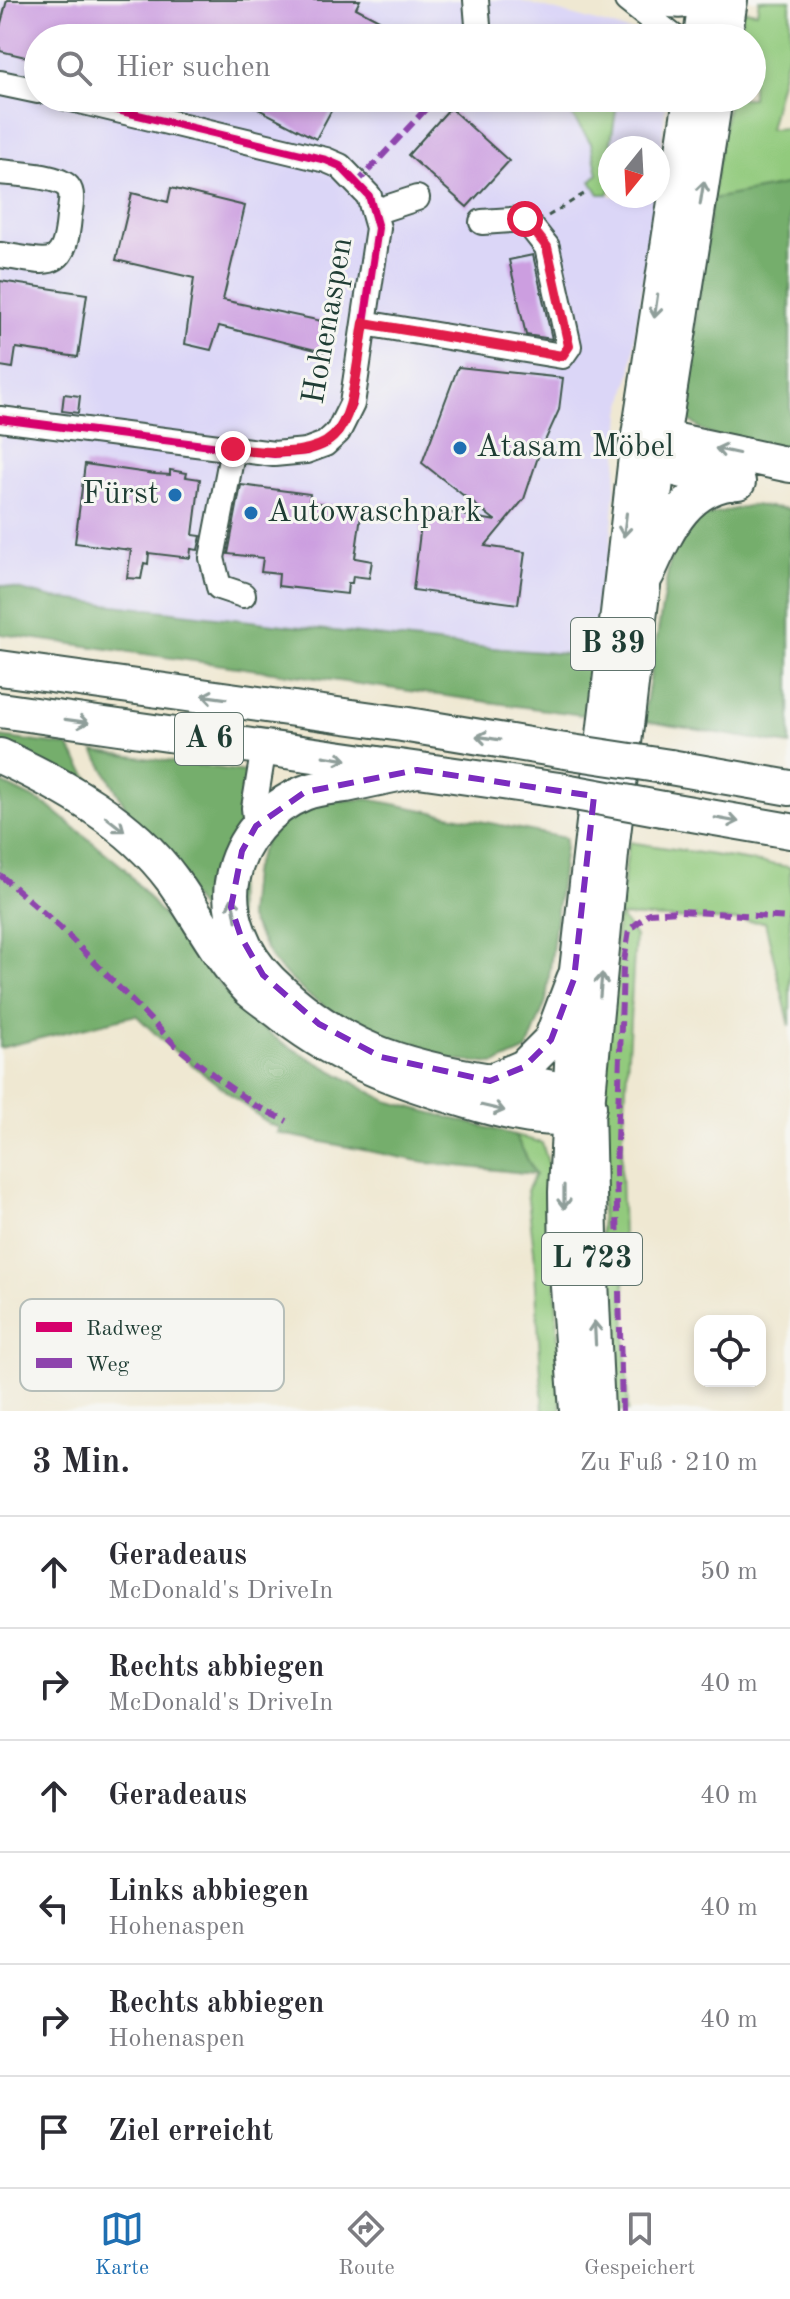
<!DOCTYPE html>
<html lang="de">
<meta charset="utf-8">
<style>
:root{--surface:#fff;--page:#f7f7f7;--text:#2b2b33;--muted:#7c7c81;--line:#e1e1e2;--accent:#1f6fb2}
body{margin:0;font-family:"Old Standard TT",serif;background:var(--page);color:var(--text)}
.controls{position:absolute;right:24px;bottom:24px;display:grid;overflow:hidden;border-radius:16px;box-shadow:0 4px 12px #0003}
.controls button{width:72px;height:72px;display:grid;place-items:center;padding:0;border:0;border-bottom:2px solid var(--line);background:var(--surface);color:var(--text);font:40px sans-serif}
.compass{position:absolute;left:598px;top:136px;width:72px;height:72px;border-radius:50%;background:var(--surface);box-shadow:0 4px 12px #0003;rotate:198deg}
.stop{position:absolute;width:24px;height:24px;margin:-18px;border:6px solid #e11d48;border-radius:50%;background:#fff}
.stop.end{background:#e11d48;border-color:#fff;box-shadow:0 2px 8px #0008}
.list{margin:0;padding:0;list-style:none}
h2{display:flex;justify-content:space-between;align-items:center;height:104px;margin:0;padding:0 32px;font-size:34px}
h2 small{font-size:26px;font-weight:400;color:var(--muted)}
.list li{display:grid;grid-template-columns:52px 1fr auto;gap:24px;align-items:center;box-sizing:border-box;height:112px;padding:0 32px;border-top:2px solid var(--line)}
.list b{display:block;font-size:30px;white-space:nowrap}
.list p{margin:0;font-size:26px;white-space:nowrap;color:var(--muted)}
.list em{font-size:26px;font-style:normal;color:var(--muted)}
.icon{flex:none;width:44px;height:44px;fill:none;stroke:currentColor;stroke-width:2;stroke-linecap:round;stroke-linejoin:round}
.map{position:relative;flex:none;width:790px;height:1411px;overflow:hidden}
.search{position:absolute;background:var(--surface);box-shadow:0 4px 12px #0003;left:24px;right:24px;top:24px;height:88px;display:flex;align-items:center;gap:20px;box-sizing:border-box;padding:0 28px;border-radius:44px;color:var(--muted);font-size:30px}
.sheet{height:776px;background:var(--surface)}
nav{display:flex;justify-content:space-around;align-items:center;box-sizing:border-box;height:112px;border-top:2px solid var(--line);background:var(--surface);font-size:22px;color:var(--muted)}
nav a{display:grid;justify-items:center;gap:4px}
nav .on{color:var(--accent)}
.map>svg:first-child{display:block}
.built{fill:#dbd6f7}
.green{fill:#92ca7d;stroke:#588458;stroke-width:2}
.forest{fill:#75ae6c;stroke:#4a7650;stroke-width:2}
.building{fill:#cc9ee0}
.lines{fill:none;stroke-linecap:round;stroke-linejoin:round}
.minor-casing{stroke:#3e574c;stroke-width:28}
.major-casing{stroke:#3e574c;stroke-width:34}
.highway-casing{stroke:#3e574c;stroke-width:38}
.path{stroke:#3e574c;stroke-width:3;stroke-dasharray:6 6;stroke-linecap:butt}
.minor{stroke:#fff;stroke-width:24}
.major{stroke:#fff;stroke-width:30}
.highway{stroke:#fff;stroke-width:34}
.highway-bridge-casing{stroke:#3e574c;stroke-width:38;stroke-linecap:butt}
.highway-bridge{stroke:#fff;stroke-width:34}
.quiet{stroke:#8e44ad;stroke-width:6;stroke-dasharray:12 6;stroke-linecap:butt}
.cycleway-casing{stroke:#f6f6f2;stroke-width:13}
.cycleway{stroke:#d6006c;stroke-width:8}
.oneway{stroke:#8f9e9a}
.route{stroke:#e11d48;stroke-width:10}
.marked{fill:none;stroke:#7b2cbf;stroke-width:6;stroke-dasharray:16 10;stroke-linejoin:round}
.poi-dot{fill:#1f6fb2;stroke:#f6f6f2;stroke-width:3}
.labels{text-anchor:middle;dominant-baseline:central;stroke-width:6;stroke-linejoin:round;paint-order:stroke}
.shield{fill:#f6f6f2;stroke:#60746d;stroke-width:2}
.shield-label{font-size:30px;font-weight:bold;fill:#1f3d34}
.street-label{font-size:32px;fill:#1f3d34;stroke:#f6f6f2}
.poi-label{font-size:32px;fill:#1f3d34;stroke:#f6f6f2;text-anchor:start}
.key{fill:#f6f6f2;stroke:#b6beb9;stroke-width:2}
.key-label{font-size:22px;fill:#1f3d34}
</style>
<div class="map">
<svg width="790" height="1411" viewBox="0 0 790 1411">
<rect width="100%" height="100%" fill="#f6f6f2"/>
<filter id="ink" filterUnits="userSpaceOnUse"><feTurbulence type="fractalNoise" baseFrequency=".0125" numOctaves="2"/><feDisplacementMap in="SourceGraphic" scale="16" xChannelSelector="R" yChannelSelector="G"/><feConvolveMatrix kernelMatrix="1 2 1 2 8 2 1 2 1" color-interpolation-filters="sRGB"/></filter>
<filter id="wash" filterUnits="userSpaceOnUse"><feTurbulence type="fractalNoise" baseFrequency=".006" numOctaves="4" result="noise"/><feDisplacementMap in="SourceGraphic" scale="32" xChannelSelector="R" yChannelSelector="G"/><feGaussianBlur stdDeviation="1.8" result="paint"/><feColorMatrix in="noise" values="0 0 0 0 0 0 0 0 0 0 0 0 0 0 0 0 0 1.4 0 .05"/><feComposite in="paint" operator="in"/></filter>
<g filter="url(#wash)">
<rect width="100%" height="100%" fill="#efe8d2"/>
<path class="built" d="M0 0H517L633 32 641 38H38V98H666L658 183V148H610V196H656L636 327 632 368 621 413 602 657 445 644 54 598 0 585Z"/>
<path class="green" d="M759 0H790V44L769 129 790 128V184L712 199 729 98H752V38H739L743 10 757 12Z
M560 98H618L610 148V191L608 194H599L591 181 598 174 591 143Z
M629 842 790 867V1026L765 922 620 916 635 936 621 1171 628 1411H609L600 1265 606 1067 615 941Z
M515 1135 542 1143 551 1172 561 1411H543L534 1251 527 1191 535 1174Z"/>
<path class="forest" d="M790 184V453C753 445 706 445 683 412L712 199Z
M752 505 790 509V745L643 721 671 553 697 518Z
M0 585 54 598 445 644 602 657 589 716 0 634Z
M0 737 68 746 101 797 0 748Z
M94 751 247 772V788L236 837 237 954 143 838Z
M0 782 47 805 124 868 244 1013 282 1043 387 1101 515 1135 535 1174 429 1163 277 1133 280 1128 269 1124 168 1046 136 1015 0 1048Z
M368 799 566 838 546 1001 527 1050 495 1064 438 1059 351 1023 305 993 274 963 248 917 252 873 265 841 291 816 331 801Z"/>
<g id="blocks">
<path class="building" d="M7 0H360L356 8 379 20 369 38H230L213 34 212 38H38V60L0 51V27Z
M237 98H338L316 139Z
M450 108 509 161 467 207 408 155Z
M171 188 245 206 223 300 331 323 324 352 219 326 211 350 185 344 194 278 116 260 132 193 168 202Z
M533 255 552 339 526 335 509 260Z
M0 281 87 294 78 357 16 348 13 368 0 366Z
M458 367 563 378 559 410 539 454 524 499 485 546 525 552 518 604 413 590 423 508 496 521 422 463Z
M64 394 80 396 78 413 62 411Z
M85 464 155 474 170 475V470L187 473 186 477 200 479 193 535 201 536 198 550 191 549 190 558 149 553 148 564 144 563 141 579 127 578 131 550 75 543Z
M241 485 310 494 309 502 362 508 355 558 372 561 369 578 353 576 352 583H348L347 594 278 586 279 574 261 572 263 558 228 554Z"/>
</g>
</g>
<g filter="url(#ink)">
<use href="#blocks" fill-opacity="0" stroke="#3e574c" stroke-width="2"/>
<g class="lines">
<defs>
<path id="minor" d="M476 0 478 25
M627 0 675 38
M652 0C670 6 684 9 702 0
M0 83 38 91
M0 172C16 174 57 175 68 187 74 194 70 208 69 217 64 275 47 261 0 255
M374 212 417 198
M364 323 562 356 569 346 547 247 525 219 482 222
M0 419 274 454 306 451 325 444 338 432 352 404 378 228 369 196 340 166 326 160 67 98
M233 449 212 558 219 587 243 595
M256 826 254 808 264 747"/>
<path id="major" d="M699 38 704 0
M726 38 732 0
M575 1411 565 1273 564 1192 574 979 635 448 689 98
M599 1411 593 1280 589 1106 614 843 640 626 660 465 717 98"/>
<path id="highway" d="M731 483 660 465 635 448 664 438 790 465
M647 574C666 533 685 484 738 482
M0 668 402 724 565 751
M0 710 559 790
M0 756C63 785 130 822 172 879 198 915 218 957 249 989 259 998 272 1006 283 1015 346 1064 405 1083 481 1105 510 1113 562 1126 588 1111L589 1106C582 1102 575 1096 568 1093 545 1083 515 1085 491 1081 399 1067 337 1047 270 981 244 956 225 913 233 877 240 840 269 807 304 793 316 788 332 787 346 785 369 780 393 775 417 770
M670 767 790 788
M663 809 790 831
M491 1081 524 1067 551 1040 574 979"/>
</defs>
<use href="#minor" class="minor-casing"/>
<use href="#major" class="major-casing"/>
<use href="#highway" class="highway-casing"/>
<path class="path" d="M548 216 587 192"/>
<use href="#minor" class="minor"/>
<use href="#major" class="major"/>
<use href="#highway" class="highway"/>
<defs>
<path id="highway-bridge" d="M565 751 670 767
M559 790 663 809"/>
</defs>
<use href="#highway-bridge" class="highway-bridge-casing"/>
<use href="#highway-bridge" class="highway-bridge"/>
<path class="quiet" d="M483 38 484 37
M356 184 436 98
M0 875 60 927 176 1046 225 1084 256 1106 287 1121
M622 1411 616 1171 623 968 629 930 649 913 680 911 790 918"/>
<defs>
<path id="cycleway" d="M0 419 274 454 306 451 325 444 338 432 352 404 378 228 369 196 340 166 326 160 67 98"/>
</defs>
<use href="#cycleway" class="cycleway-casing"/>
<use href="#cycleway" class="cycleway"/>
</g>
<defs><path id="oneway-shaft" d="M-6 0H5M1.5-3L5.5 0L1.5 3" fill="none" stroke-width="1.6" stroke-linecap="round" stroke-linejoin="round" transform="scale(2)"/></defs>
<g class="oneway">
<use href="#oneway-shaft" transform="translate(702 193) rotate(-81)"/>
<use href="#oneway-shaft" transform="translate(656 306) rotate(98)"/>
<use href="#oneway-shaft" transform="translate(727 451) rotate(-168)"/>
<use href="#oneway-shaft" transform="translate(625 525) rotate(97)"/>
<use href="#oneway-shaft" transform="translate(214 697) rotate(-172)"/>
<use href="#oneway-shaft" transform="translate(77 721) rotate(8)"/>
<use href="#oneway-shaft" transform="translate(488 738) rotate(-171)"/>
<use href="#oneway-shaft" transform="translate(335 758) rotate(9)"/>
<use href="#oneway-shaft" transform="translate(727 820) rotate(10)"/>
<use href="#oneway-shaft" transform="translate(115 824) rotate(38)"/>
<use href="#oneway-shaft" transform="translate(234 909) rotate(-100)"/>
<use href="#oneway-shaft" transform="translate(601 985) rotate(-85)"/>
<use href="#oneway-shaft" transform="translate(493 1108) rotate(13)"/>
<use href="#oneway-shaft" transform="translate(564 1197) rotate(90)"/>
<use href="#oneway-shaft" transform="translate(595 1333) rotate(-93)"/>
</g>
</g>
<g class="lines" filter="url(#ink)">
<path class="route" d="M233 449C357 464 347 427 364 323L562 356 569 346 547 247 525 219"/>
</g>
<path class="marked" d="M417 770 594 796 574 979 551 1040 524 1067 490 1081 381 1057 319 1024 263 975 241 937 231 907 242 851 256 826 305 792Z"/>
<g class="poi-dot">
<circle cx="460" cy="448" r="8"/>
<circle cx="175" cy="495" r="8"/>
<circle cx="251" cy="513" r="8"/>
</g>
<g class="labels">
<g class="shield">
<rect x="571" y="618" width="84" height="52" rx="6"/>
<rect x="175" y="713" width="68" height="52" rx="6"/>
<rect x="542" y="1233" width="100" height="52" rx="6"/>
</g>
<g class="shield-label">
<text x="613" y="644">B 39</text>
<text x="209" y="739">A 6</text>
<text x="592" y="1259">L 723</text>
</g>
<g class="street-label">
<text transform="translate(329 321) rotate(-80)">Hohenaspen</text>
</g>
<g class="poi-label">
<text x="476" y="448">Atasam Möbel</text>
<text x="159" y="495" text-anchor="end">Fürst</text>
<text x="267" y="513">Autowaschpark</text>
</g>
</g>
<rect x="20" y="1299" width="264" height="92" rx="12" class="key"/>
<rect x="36" y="1322" width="36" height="10" fill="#d6006c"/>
<rect x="36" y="1358" width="36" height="10" fill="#8e44ad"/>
<g class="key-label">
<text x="86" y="1335">Radweg</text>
<text x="86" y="1371">Weg</text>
</g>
</svg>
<div class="controls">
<button><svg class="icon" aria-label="locate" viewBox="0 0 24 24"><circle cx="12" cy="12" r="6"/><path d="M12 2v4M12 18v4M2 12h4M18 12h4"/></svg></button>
</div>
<svg class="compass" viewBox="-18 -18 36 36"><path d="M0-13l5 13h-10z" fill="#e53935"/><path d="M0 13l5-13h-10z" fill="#7c7c81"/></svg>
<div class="stop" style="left:525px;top:219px"></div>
<div class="stop end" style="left:233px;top:449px"></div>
<div class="search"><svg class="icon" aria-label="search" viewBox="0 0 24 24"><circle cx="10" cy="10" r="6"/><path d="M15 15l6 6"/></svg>Hier suchen</div>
</div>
<section class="sheet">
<h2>3 Min.<small>Zu Fuß · 210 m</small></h2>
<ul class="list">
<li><svg class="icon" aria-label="ahead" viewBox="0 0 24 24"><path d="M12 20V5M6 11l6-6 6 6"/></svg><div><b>Geradeaus</b><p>McDonald's DriveIn</p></div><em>50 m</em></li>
<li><svg class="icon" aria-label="right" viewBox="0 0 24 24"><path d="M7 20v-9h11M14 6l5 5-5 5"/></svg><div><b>Rechts abbiegen</b><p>McDonald's DriveIn</p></div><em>40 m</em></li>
<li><svg class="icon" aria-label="ahead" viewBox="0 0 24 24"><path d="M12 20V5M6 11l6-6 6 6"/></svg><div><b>Geradeaus</b></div><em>40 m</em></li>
<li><svg class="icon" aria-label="left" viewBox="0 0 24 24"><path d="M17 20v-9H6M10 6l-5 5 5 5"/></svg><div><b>Links abbiegen</b><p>Hohenaspen</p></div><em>40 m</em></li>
<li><svg class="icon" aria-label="right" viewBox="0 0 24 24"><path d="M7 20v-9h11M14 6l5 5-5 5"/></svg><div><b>Rechts abbiegen</b><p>Hohenaspen</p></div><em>40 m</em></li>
<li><svg class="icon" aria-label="arrive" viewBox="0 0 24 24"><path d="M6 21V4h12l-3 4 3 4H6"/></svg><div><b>Ziel erreicht</b></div></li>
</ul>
</section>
<nav>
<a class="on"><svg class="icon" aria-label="map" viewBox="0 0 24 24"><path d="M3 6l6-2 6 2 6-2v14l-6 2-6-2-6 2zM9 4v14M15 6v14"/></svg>Karte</a>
<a><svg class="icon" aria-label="directions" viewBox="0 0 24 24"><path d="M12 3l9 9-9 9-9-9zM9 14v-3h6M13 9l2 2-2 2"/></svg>Route</a>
<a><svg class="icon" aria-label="saved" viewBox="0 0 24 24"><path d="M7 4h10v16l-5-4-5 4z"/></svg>Gespeichert</a>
</nav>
